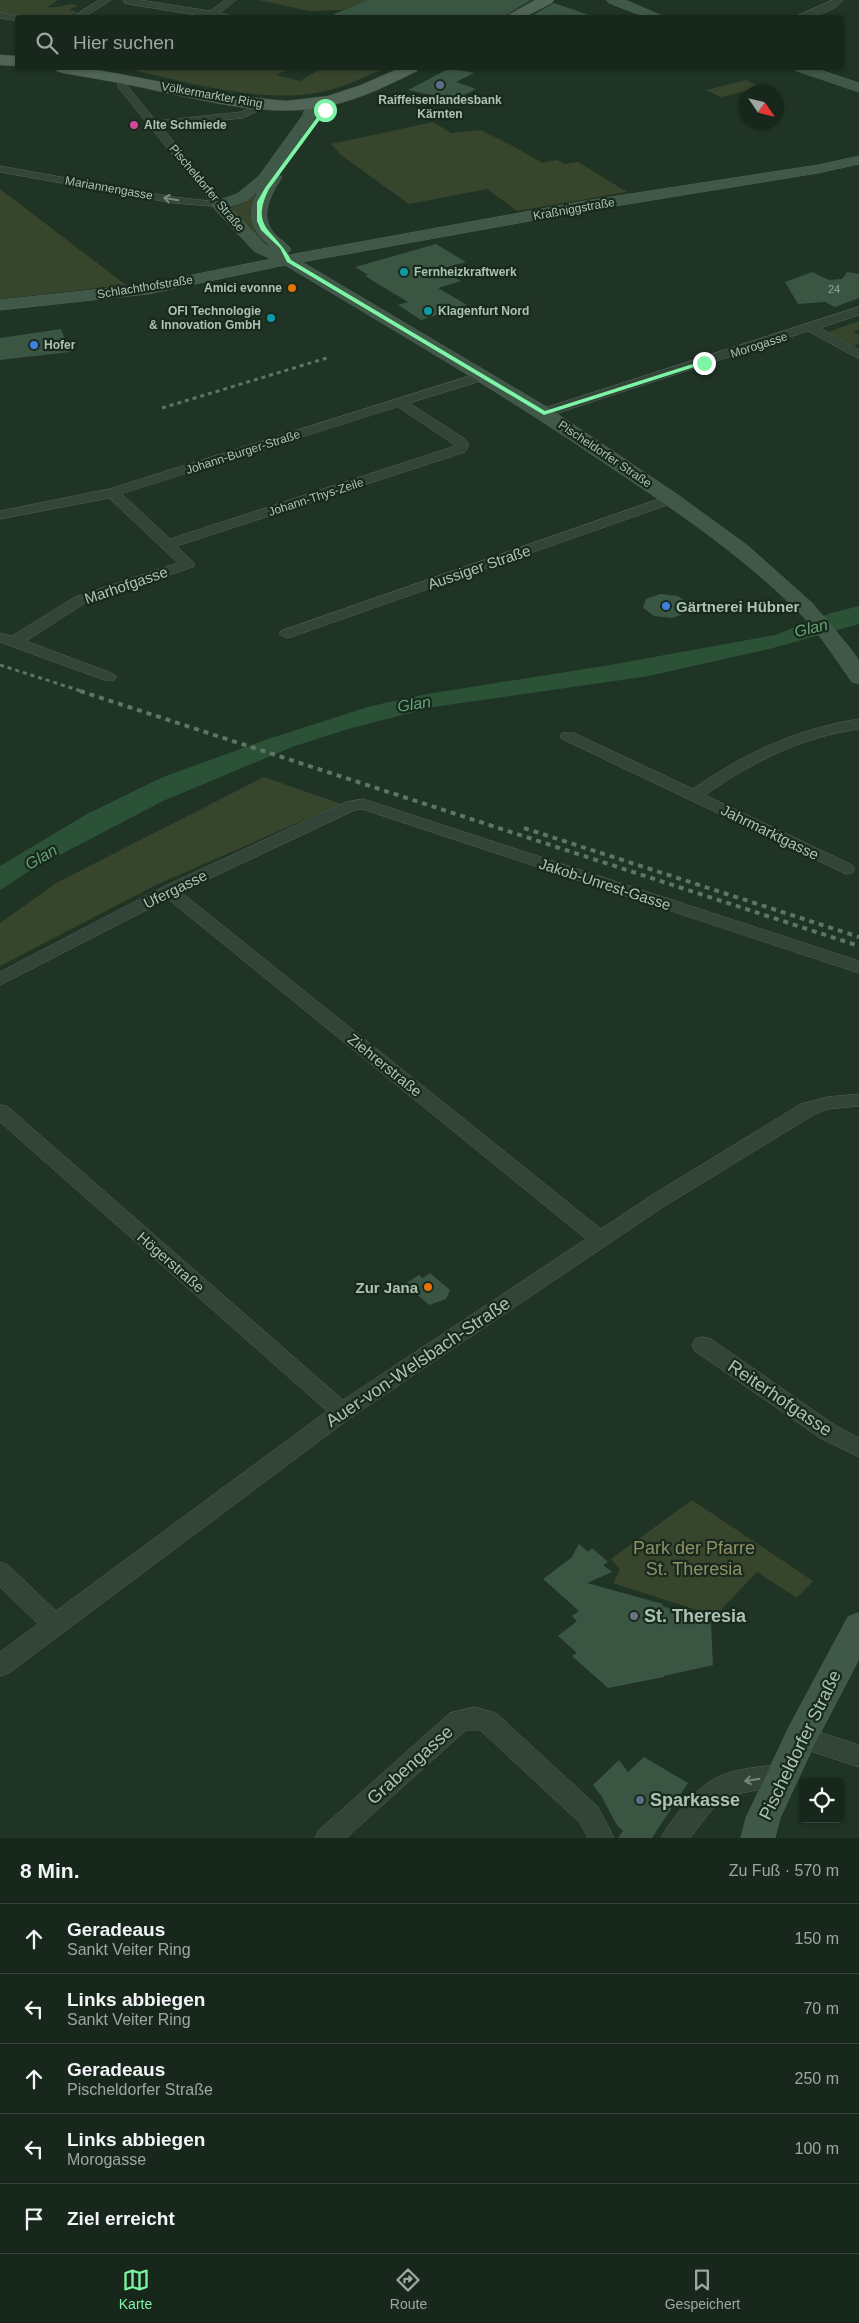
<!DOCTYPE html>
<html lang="de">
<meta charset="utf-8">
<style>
:root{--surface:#17271c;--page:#243329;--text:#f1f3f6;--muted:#9ea5a3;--line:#36443b;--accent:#7ef5a6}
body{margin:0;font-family:Helvetica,sans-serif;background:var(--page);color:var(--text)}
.controls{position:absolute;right:15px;bottom:15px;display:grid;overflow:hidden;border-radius:5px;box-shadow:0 1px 4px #0004}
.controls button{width:45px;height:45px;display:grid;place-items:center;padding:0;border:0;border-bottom:1px solid var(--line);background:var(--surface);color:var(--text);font:25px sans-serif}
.compass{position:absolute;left:739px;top:85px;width:45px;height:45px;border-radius:50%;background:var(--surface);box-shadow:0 1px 4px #0004;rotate:125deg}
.stop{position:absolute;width:15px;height:15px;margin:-11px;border:4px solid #7ef5a6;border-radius:50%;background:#fff}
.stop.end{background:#7ef5a6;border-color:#fff;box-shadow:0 1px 5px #0008}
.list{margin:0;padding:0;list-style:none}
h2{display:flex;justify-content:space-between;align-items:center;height:65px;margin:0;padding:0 20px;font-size:21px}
h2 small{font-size:16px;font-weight:400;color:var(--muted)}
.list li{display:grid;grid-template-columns:32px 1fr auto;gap:15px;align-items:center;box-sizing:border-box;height:70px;padding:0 20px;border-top:1px solid var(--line)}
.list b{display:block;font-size:19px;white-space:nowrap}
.list p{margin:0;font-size:16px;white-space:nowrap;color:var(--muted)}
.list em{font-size:16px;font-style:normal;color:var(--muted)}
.icon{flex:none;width:28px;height:28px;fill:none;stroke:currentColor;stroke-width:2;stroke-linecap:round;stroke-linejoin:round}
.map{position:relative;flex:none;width:859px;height:1838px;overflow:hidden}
.search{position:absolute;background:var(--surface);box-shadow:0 1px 4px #0004;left:15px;right:15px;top:15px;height:55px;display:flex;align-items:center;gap:12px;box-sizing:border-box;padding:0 18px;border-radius:5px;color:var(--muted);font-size:19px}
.sheet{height:415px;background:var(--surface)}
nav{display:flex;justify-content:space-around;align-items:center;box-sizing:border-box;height:70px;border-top:1px solid var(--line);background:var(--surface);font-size:14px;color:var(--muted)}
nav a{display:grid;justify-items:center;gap:2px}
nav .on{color:var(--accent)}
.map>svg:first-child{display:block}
.green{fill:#38452d}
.water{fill:#2b5237}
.building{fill:#3b5543}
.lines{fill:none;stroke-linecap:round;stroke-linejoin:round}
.street-casing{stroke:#506356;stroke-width:1}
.secondary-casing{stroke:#506356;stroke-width:1}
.primary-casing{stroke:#3c4e41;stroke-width:1}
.street{fill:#324538;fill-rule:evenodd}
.secondary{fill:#405848;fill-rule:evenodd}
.primary{fill:#506556;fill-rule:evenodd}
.rail-far1{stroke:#5d7564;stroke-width:3;stroke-dasharray:4 4;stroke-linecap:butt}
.rail{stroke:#5d7564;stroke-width:4;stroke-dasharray:5 5;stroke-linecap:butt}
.oneway{stroke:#758a7c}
.route{fill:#7ef5a6}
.service-dot{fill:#5c6f8a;stroke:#18291d;stroke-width:2}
.hotel-dot{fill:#d1479c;stroke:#18291d;stroke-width:2}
.culture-dot{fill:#0f9aa8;stroke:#18291d;stroke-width:2}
.food-dot{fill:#e8710a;stroke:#18291d;stroke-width:2}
.shop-dot{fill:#3f7fe0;stroke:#18291d;stroke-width:2}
.worship-dot{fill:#6b7280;stroke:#18291d;stroke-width:2}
.labels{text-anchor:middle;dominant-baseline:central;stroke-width:4.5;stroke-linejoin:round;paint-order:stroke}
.far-number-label{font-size:11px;fill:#90a797}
.far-street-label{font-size:12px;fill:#acc2b3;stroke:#18291d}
.far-poi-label{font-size:12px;font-weight:bold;fill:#acc2b3;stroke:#18291d;text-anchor:start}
.street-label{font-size:15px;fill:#acc2b3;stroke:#18291d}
.poi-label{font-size:15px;font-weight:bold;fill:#acc2b3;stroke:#18291d;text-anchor:start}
.water-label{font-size:16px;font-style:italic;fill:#65a177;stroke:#18291d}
.near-street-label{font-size:18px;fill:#acc2b3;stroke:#18291d}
.near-park-label{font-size:18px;fill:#918f65;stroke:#18291d}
.near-poi-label{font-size:18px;font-weight:bold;fill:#acc2b3;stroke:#18291d;text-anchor:start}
</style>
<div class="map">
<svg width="859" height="1838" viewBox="0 0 859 1838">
<rect width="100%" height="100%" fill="#1f3425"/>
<path class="green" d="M0 0H58L47 7C60 9 63 3 78 5L69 10 78 12C56 24 24 17 0 13Z
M259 0H367L342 10 309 11Z
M123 68H290L276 75 300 81 322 68H385C363 78 340 89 316 93 255 103 183 81 123 68Z
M746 80 761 87 721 97 706 90Z
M433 122 451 133 481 130 515 147 542 163 557 160 565 164 578 162 627 192 517 211 487 189 409 204 341 155 331 144Z
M0 189 126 285 0 299Z
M254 194 256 195C239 229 267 230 272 248L252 233 231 211V208Z
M859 321V330L853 332 859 335V344L854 346 828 332Z
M264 777 341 804 156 885 0 966V923L56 883Z
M692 1500 813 1581 797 1598 757 1572 715 1616 613 1583 620 1570 611 1559Z"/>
<path class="water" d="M859 606V624L773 648 649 676 433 707 348 729 292 747 163 801 31 870 0 890V866L87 814 163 777 268 739 371 706 427 694 610 665 775 635 831 613Z"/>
<path class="building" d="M367 0H531L501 18H325Z
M554 3 589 15V18H528Z
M450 68 474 73 456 82 476 89 454 100 408 90Z
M436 244 466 262 440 269 461 281 438 288 467 305 421 320 398 305 408 302 365 276 368 275 355 267Z
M812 272 829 280 842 279 847 272 859 274V298L835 307 825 302 798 304 785 282Z
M61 329 70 352 0 360V338Z
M660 594 678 596 689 604 686 613 672 618 654 616 643 608 646 599Z
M430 1273 450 1290 446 1299 429 1305 405 1284 419 1275 423 1278Z
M579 1544 588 1552 592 1548 608 1562 603 1565 612 1572 587 1583 663 1604 662 1606 711 1622 713 1665 664 1676V1677L608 1688 572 1656 577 1653 558 1636 577 1621 572 1616 579 1611 543 1579 571 1558Z
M644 1757 688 1783 652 1838H618L623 1831 616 1824 602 1797 593 1785 619 1760 628 1772Z"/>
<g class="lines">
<defs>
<path id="street" d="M99 0H111L83 18H71Z
M124 0H140L210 11 225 0H236L220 13 240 18H215L128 4 125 3Z
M833 0H843C833 14 807 18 792 18Z
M0 12 22 18H18V21L0 18Z
M127 77 132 80 127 84 128 87 156 121 241 112 258 103H266V107L243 118 161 126 223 203 225 205 223 207 173 203 0 172V166L173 197 210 201 118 87V81Z
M859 307V315L820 328 859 350V359L808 331 549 416H539L537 413 539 410Z
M483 372 489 376 487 379 409 403 465 439 469 445 465 452 177 546 195 564 193 567 85 603 26 641 114 674 117 677 114 680H104L0 642V633L12 636 75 597 178 563 109 498 0 519V511L109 489ZM398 407 455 445V446L170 539 122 494Z
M671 495 678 499 676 502 291 637 286 638 279 634 281 631Z
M859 719V729C802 737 752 762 705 795L852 865 855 869 852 873 846 874 562 739 560 736 562 733H574L693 789C744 753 797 729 859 719Z
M363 799 859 961V973L362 809 355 810 181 892 601 1229 649 1197 801 1104 827 1097 859 1094V1106L828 1109 815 1114 663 1207 350 1418 9 1673 0 1676V1652L38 1624 0 1587V1562L8 1565 56 1611 327 1411 0 1122V1105L7 1106 343 1400 586 1239 168 899 0 985V972L163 887 346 802Z
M703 1337 711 1339 836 1426 859 1438V1457L820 1438 695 1351 692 1345 695 1339Z
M475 1707 496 1713 598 1807 614 1838H588L580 1823 480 1730H466L346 1838H315L319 1830 450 1713Z
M801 1726 859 1745V1767L792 1745 789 1737 792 1729Z
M783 1764 792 1767 796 1775 792 1783 727 1796 710 1812 690 1838H661C666 1827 674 1819 681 1809 713 1769 735 1770 783 1764Z"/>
<path id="secondary" d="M607 0H625L667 18H648L609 3Z
M795 68H814L859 83V92L797 71Z
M312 100 319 104 317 115 276 173 282 177C272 193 258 215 274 233 278 238 284 241 289 247L291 250 286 254 289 255 585 201 818 165 859 156V164L818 173 585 211 302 262 550 409 678 495 748 546 812 603 850 648 859 661V684L852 682C835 658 819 632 797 610 741 555 677 511 612 468 506 395 395 331 285 265L148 294 0 310V300L148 284 271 259 254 251 211 205 214 202 237 194 259 176 303 115 307 101ZM258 191C245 217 252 230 273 248L266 245 229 207 247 200Z
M859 1613V1659L814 1745 780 1818 775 1838H741L746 1818 789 1727 848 1617Z"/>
<path id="primary" d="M535 0H554L552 3 523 18H503Z
M0 55 18 56V66L0 65Z
M55 68H87L236 96 286 101 328 96 361 85 400 68H419L417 71C385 87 352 103 317 108 267 116 216 103 167 93 133 85 98 79 63 73L57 71Z"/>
</defs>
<use href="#street" class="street-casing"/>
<use href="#secondary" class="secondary-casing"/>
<use href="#primary" class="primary-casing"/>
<use href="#street" class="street"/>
<use href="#secondary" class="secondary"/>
<use href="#primary" class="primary"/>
<path class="rail-far1" d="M162 408 330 357
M0 665 84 692"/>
<path class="rail" d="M80 691 859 946
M524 828 859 937"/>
</g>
<defs><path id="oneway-shaft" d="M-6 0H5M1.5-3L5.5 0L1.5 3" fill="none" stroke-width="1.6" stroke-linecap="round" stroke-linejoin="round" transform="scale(1.25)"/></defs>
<g class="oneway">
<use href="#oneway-shaft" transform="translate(171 199) rotate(-171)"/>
<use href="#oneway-shaft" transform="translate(752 1780) rotate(171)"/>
</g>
<path class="route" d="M323 109 327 110 269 189C249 229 275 229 291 260L545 411 702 361 707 363 544 415 287 262 280 248 261 230 257 221V202L265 188Z"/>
<g class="service-dot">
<circle cx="440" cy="85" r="5"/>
<circle cx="640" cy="1800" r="5"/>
</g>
<circle class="hotel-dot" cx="134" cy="125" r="5"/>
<g class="culture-dot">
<circle cx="404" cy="272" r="5"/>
<circle cx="428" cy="311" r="5"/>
<circle cx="271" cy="318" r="5"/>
</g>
<g class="food-dot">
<circle cx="292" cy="288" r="5"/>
<circle cx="428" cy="1287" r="5"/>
</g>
<g class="shop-dot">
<circle cx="34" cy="345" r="5"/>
<circle cx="666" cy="606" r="5"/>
</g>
<circle class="worship-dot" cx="634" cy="1616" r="5"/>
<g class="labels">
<g class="far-number-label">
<text x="834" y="289">24</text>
</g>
<g class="far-street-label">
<text transform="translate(212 95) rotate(10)">Völkermarkter Ring</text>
<text transform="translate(109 188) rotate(10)">Mariannengasse</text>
<text transform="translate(207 188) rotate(50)">Pischeldorfer Straße</text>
<text transform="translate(574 209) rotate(-10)">Kraßniggstraße</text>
<text transform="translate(145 287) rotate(-9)">Schlachthofstraße</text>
<text transform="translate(759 345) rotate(-18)">Morogasse</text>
<text transform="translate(243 452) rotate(-18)">Johann-Burger-Straße</text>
<text transform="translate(605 454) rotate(34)">Pischeldorfer Straße</text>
<text transform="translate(316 497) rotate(-18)">Johann-Thys-Zeile</text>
</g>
<g class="far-poi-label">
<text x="440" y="100" text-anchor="middle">Raiffeisenlandesbank<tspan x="440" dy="14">Kärnten</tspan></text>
<text x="144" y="125">Alte Schmiede</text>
<text x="414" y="272">Fernheizkraftwerk</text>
<text x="282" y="288" text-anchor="end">Amici evonne</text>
<text x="261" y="311" text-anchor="end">OFI Technologie<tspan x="261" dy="14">&amp; Innovation GmbH</tspan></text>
<text x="438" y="311">Klagenfurt Nord</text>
<text x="44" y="345">Hofer</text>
</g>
<g class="street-label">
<text transform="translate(479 567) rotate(-19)">Aussiger Straße</text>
<text transform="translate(126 585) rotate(-19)">Marhofgasse</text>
<text transform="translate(770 832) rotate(26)">Jahrmarktgasse</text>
<text transform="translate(605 884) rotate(18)">Jakob-Unrest-Gasse</text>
<text transform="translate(175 889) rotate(-26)">Ufergasse</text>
<text transform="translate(385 1065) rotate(39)">Ziehrerstraße</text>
<text transform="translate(171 1262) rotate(41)">Högerstraße</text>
</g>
<g class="poi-label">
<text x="676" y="606">Gärtnerei Hübner</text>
<text x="418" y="1287" text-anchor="end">Zur Jana</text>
</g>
<g class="water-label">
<text transform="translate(811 628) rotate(-13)">Glan</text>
<text transform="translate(414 704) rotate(-9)">Glan</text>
<text transform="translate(41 857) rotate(-30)">Glan</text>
</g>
<g class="near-street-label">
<text transform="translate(418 1362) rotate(-34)">Auer-von-Welsbach-Straße</text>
<text transform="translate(780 1398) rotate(34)">Reiterhofgasse</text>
<text transform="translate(800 1745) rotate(-64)">Pischeldorfer Straße</text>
<text transform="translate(410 1765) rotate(-42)">Grabengasse</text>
</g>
<g class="near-park-label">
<text x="694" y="1548">Park der Pfarre<tspan x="694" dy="21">St. Theresia</tspan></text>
</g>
<g class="near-poi-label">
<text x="644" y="1616">St. Theresia</text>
<text x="650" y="1800">Sparkasse</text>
</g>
</g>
</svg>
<div class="controls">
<button><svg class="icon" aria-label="locate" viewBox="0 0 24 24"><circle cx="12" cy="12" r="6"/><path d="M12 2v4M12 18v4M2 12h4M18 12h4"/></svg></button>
</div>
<svg class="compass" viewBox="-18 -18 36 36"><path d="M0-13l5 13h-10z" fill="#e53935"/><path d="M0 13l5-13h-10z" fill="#9ea5a3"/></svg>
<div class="stop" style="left:325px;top:110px"></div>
<div class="stop end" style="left:704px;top:363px"></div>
<div class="search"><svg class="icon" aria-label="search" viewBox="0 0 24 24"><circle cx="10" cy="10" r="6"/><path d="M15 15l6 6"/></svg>Hier suchen</div>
</div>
<section class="sheet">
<h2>8 Min.<small>Zu Fuß · 570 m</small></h2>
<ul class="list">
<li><svg class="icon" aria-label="ahead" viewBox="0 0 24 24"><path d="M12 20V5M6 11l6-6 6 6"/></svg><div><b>Geradeaus</b><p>Sankt Veiter Ring</p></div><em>150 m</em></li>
<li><svg class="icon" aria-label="left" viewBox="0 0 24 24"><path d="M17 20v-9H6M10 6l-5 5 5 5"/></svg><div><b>Links abbiegen</b><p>Sankt Veiter Ring</p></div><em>70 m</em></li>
<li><svg class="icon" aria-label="ahead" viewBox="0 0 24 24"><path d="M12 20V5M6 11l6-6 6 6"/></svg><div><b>Geradeaus</b><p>Pischeldorfer Straße</p></div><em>250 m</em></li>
<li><svg class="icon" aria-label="left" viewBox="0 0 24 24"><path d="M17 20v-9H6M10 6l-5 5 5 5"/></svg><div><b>Links abbiegen</b><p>Morogasse</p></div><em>100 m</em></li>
<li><svg class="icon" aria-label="arrive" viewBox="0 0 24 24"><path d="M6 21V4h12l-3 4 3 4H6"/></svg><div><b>Ziel erreicht</b></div></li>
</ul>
</section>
<nav>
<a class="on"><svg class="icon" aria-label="map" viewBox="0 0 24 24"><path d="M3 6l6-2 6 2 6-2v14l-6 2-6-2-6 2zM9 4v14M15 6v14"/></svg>Karte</a>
<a><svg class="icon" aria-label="directions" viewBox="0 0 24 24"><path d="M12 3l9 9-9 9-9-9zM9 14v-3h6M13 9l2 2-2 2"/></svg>Route</a>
<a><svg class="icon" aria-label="saved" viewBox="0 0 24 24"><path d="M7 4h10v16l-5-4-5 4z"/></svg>Gespeichert</a>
</nav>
